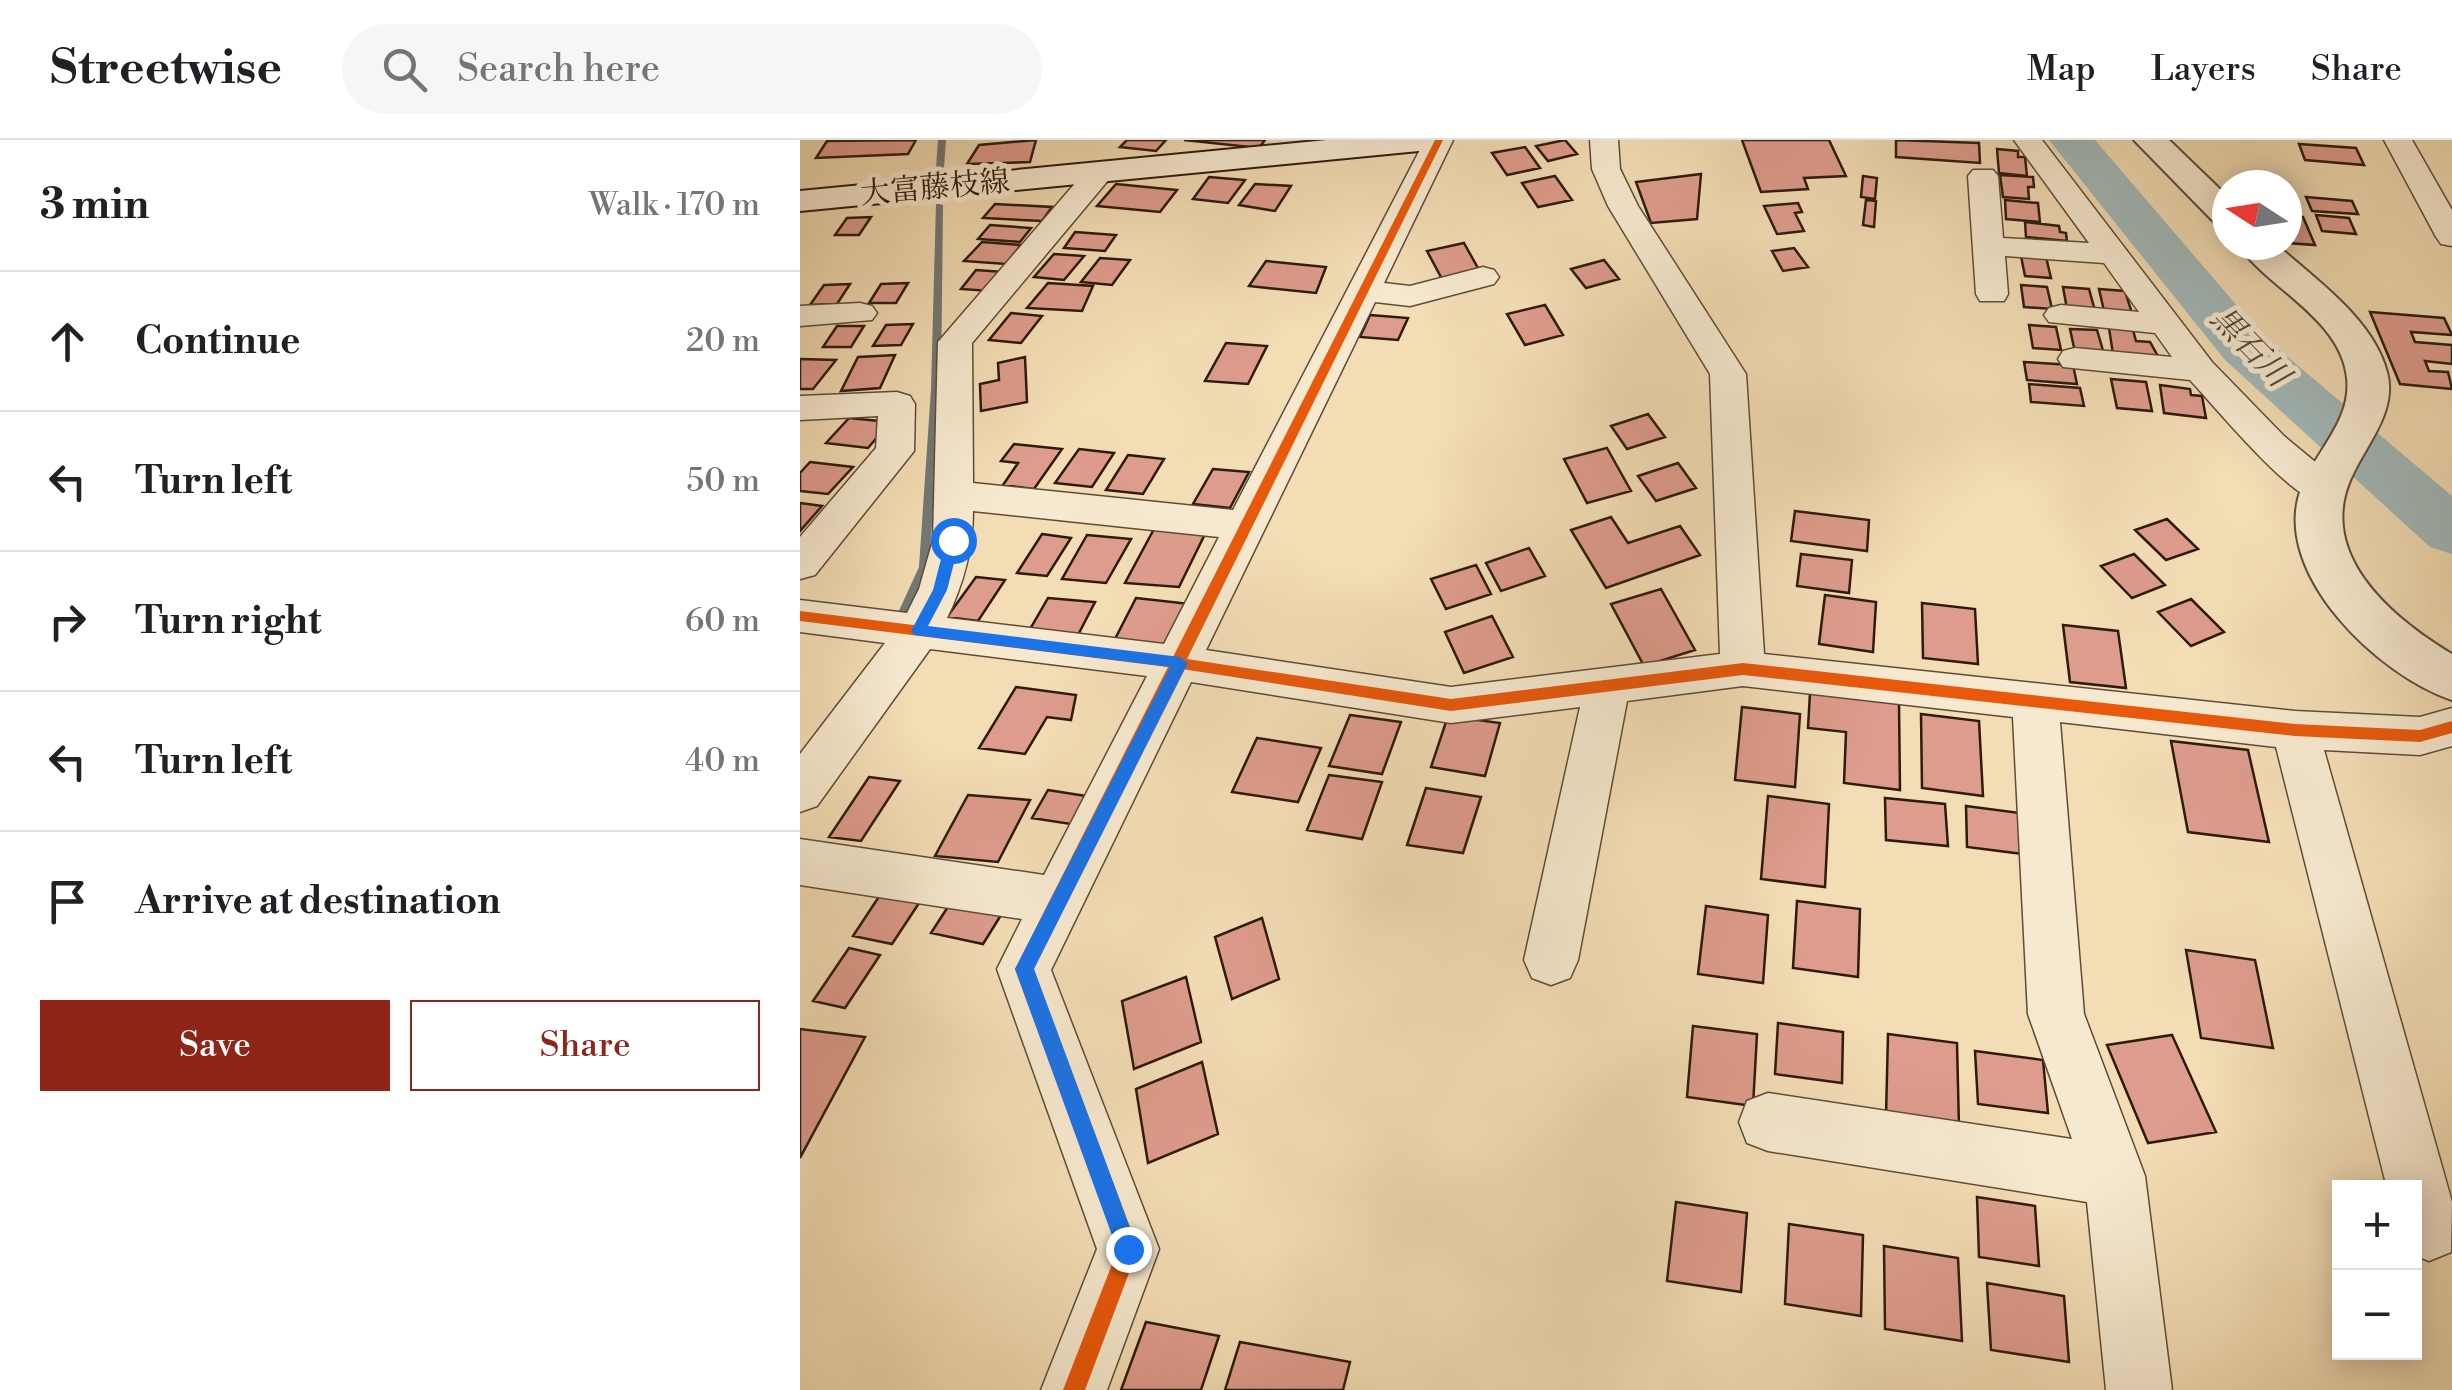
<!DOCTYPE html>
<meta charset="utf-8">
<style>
:root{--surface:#fff;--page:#f6f6f6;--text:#202124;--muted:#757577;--line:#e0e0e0;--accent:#8f2418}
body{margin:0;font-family:"Libre Bodoni","Noto Serif JP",serif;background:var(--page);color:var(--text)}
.controls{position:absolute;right:30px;bottom:30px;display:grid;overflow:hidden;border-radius:0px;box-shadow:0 5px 25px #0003}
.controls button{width:90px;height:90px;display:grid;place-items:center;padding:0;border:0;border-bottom:2px solid var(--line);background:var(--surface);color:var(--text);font:50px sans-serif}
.compass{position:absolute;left:1412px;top:30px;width:90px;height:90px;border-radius:50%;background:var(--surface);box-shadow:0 5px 25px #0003;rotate:282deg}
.stop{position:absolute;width:30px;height:30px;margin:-22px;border:8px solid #1a73e8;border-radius:50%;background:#fff}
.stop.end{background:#1a73e8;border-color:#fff;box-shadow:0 2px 10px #0008}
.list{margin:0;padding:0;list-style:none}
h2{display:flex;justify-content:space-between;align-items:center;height:130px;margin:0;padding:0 40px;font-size:42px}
h2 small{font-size:32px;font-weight:400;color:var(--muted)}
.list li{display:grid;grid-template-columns:65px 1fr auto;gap:30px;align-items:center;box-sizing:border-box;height:140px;padding:0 40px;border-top:2px solid var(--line)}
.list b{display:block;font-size:38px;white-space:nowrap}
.list em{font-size:32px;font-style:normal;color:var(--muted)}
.actions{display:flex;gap:20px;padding:30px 40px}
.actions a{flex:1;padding:22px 0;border:2px solid var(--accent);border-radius:0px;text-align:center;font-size:35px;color:var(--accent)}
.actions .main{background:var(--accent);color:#fff}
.icon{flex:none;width:55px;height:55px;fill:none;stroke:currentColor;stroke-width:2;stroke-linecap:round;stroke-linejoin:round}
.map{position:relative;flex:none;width:1652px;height:1250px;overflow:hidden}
header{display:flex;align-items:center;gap:60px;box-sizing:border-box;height:140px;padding:0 50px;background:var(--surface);border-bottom:2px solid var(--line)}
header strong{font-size:48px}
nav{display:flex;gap:55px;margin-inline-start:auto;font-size:35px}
.search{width:700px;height:90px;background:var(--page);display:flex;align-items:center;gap:25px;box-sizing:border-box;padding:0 35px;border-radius:55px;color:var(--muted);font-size:38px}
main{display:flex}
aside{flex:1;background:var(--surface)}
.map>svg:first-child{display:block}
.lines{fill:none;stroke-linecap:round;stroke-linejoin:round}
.stream{fill:#737975;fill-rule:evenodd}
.river{fill:#a1b8b9;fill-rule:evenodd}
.building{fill:#de9c8c;stroke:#2d1b0e;stroke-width:2.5}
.minor-casing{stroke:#5e4c38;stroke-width:3}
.tertiary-casing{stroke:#5e4c38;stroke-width:4}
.secondary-casing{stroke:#2d1b0e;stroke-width:4}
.minor{fill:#f7e9cf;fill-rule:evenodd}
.tertiary{fill:#f7e9cf;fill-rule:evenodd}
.secondary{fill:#f7e9cf;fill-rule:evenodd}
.cycleway-casing{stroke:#f7e9cf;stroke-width:6}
.cycleway{fill:#e8590c;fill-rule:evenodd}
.route{fill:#1a73e8}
.labels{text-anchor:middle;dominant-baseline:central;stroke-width:10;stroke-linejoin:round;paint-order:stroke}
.far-street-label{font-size:30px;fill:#2d1b0e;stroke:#f7e9cf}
.far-water-label{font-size:32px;font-style:italic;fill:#504a41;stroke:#f7e9cf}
</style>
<header>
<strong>Streetwise</strong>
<div class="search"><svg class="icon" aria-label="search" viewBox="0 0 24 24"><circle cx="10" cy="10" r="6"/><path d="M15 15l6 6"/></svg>Search here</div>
<nav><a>Map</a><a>Layers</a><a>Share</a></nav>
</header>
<main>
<aside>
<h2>3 min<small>Walk · 170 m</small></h2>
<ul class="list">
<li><svg class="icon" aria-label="ahead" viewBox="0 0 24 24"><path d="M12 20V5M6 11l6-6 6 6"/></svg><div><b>Continue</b></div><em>20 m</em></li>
<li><svg class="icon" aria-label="left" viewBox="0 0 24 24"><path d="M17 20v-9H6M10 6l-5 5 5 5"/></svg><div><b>Turn left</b></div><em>50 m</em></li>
<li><svg class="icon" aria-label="right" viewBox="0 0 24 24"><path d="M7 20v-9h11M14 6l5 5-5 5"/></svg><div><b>Turn right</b></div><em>60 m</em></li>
<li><svg class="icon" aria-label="left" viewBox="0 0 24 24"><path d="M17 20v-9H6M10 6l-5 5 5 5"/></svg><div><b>Turn left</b></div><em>40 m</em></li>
<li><svg class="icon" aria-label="arrive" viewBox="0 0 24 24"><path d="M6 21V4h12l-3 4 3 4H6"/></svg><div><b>Arrive at destination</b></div></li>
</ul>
<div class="actions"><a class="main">Save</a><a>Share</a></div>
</aside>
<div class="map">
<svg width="1652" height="1250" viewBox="0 0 1652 1250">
<rect width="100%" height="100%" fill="#f3ddb5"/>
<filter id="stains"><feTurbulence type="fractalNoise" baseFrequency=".002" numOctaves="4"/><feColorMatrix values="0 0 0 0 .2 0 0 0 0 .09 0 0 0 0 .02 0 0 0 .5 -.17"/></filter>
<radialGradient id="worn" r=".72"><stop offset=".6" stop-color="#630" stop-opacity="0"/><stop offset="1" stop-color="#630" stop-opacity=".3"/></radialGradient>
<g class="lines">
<path class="stream" d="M138 0H146L144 28 140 30 136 28Z
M136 63 143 65 141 249 129 427 104 486 98 490 92 486 119 427 131 249Z"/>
<path class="river" d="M1249 0H1295L1463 196 1652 356V414L1630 407 1425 220Z"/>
</g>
<path class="building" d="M116 0 108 14 16 18 27 1Z
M236 0 230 22 167 24 179 5Z
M327 0H366L356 11 320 7Z
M384 0H465L459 8Z
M765 0 777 14 748 21 736 6Z
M942 0H1029L1046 36 1004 38 1008 49 961 52Z
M1096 0 1179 3 1180 23 1096 17Z
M1499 4 1556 8 1564 25 1505 20Z
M725 7 740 28 707 35 692 13Z
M1197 9 1218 11V17H1225L1227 36 1199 33Z
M901 34 897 79 851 83 836 42Z
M1200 35 1233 37 1234 47H1228L1229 59 1203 57Z
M755 36 772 60 738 67 722 43Z
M1063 36 1077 38 1075 59 1061 57Z
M409 37 445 40 428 63 393 59Z
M316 44 377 50 360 72 297 66Z
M455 44 491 46 475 71 439 65Z
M1506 57 1552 61 1558 74 1512 71Z
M1066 60 1076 61 1074 87 1063 85Z
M1205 60 1238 63 1240 82 1206 79Z
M998 63 1002 72 995 73 1004 91 977 94 964 66Z
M195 64 252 67 242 81 183 78Z
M1516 75 1549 78 1556 94 1522 91Z
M1487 76 1503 77 1515 105 1488 103Z
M71 77 59 95H35L47 78Z
M1225 82 1259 86 1260 92 1266 93 1267 101 1226 97Z
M190 85 231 88 220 102 178 99Z
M275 92 316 95 305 111 264 108Z
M182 102 221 105 206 124 164 121Z
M664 103 679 130 642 139 627 111Z
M994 108 1008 127 983 131 972 111Z
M254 114 284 116 264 140 234 137Z
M1221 116 1246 117 1251 138 1225 136Z
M300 118 330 120 312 145 281 142Z
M804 120 819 139 786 148 771 129Z
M466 121 526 127 516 153 449 146Z
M176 130 204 132 190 151 161 149Z
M108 143 96 163H69L81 144Z
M248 143 293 146 282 171 227 168Z
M50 144 37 164 10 165 24 145Z
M1221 145 1247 147 1252 169 1224 167Z
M1263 147 1289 149 1295 171 1267 169Z
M1299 149 1325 151 1332 173 1304 171Z
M745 165 763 195 725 205 707 174Z
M1570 172 1644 178 1652 195 1611 192 1615 202 1652 205V224L1625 221 1629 231 1648 232 1652 249 1600 244Z
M211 173 242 176 221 203 189 200Z
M570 175 608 178 598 200 560 197Z
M113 184 101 205 73 206 86 185Z
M1229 185 1256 187 1261 210 1233 208Z
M37 186H64L51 207H23Z
M1309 188 1333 190 1336 201 1350 202 1359 218 1313 214Z
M1270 189 1297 190 1304 214 1275 212Z
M426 203 467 206 448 244 405 241Z
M95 215 80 248 41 251 58 217Z
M225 217 227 262 181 271 180 244 199 240 198 223Z
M0 219 36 220 13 249H0Z
M1224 222 1273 225 1277 244 1227 240Z
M1311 239 1346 242 1352 271 1317 268Z
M1229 244 1280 248 1284 266 1231 262Z
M1360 245 1390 249 1391 255 1402 256 1406 278 1364 273Z
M848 274 865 297 827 309 811 286Z
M49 278 90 282 68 308 26 303Z
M214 304 262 309 234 349 203 345 218 323 201 321Z
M807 308 831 351 787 363 764 319Z
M279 309 314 313 292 347 255 343Z
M328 315 364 319 343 354 306 350Z
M10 322 53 327 28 354 0 351V333Z
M878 323 896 348 856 361 838 336Z
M413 329 449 332 430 368 393 364Z
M0 363 22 366 0 391Z
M995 371 1069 380 1067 411 991 401Z
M811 377 828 403 880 386 900 415 806 448 771 390Z
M1367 379 1398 409 1366 420 1335 390Z
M354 389 405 394 379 447 325 443Z
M242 394 271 398 247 436 217 433Z
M287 395 331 399 306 443 262 439Z
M729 408 745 436 701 451 686 423Z
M1001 414 1052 420 1049 453 997 446Z
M1334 414 1365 445 1332 458 1301 426Z
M676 425 691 454 646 469 631 439Z
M176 437 205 440 178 481 147 477Z
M861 449 895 510 844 526 811 464Z
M1025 455 1076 462 1073 512 1019 504Z
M248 458 295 462 278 495 229 491Z
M336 458 390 464 369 507 314 501Z
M1391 459 1424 492 1391 506 1358 472Z
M1122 463 1175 469 1178 524 1123 518Z
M692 476 713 517 664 533 645 492Z
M1263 485 1318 491 1326 548 1270 542Z
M216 547 276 555 271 580 247 577 225 614 179 608Z
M1010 553 1099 563 1100 650 1044 643 1046 592 1008 588Z
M942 567 1000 574 995 647 935 640Z
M1121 574 1179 581 1183 656 1122 648Z
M550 575 601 582 582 634 529 626Z
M648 576 700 583 685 636 631 627Z
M457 598 521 608 498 662 432 652Z
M1371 601 1448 610 1469 702 1388 692Z
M529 635 582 642 562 699 507 690Z
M69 637 100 641 61 701 29 697Z
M626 648 681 657 663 713 607 705Z
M248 650 292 657 277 685 232 678Z
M168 655 230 660 198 722 135 716Z
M968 656 1029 664 1025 747 961 739Z
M1085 658 1145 664 1148 706 1086 700Z
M1166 666 1220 673 1223 714 1167 707Z
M84 749 123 757 92 804 53 796Z
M155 756 206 767 183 804 131 793Z
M997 761 1060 769 1058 837 993 828Z
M906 766 968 775 963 843 898 834Z
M462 778 479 839 432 859 415 797Z
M49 808 80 815 45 868 13 861Z
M1386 810 1455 820 1473 908 1401 898Z
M386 837 401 902 334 929 322 861Z
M978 883 1043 892 1042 943 975 934Z
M893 886 957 894 953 966 887 957Z
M0 889 65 897 0 1018Z
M1088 894 1157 903 1159 988 1086 976Z
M1372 895 1416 992 1348 1003 1307 905Z
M1175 911 1243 920 1248 973 1178 964Z
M402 922 418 994 348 1023 336 949Z
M1177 1057 1235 1066 1239 1126 1179 1117Z
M876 1062 947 1073 941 1152 867 1141Z
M989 1084 1063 1095 1061 1176 985 1164Z
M1084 1106 1158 1118 1162 1201 1085 1189Z
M1187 1143 1264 1156 1269 1222 1191 1210Z
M346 1182 419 1196 401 1250H321Z
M440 1202 550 1222 543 1250H425Z"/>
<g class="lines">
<defs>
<path id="minor" d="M625 0H653L584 143 610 146 683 127 694 130 699 137 694 144 610 166 575 162 406 510 651 547 920 514 910 234 808 66 792 29 790 0H818L820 29 838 66 946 234 964 514 1495 571 1620 577 1652 568V606L1620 615 1524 610 1652 1062 1651 1112 1629 1121 1614 1115V1048H1587L1476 607 1260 582 1284 874 1345 1036 1372 1250H1306L1287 1062 968 1011 947 1003 939 982 947 961 968 953 1272 999 1228 874 1213 577 943 546 827 561 778 820 770 838 751 845 732 838 724 820 780 567 651 583 391 542 251 830 359 1109 307 1250H241L297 1109 197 829 222 779 0 745V699L244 735 347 536 130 509 17 666 0 672V614L85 503 0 492V460L107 473 119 449 133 400 138 202 290 26H310L315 32 310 38 172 203 173 343 433 370ZM173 371 419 397 364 504 147 478C164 443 173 409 173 371Z
M1214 0H1242L1412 222 1484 296 1537 340 1542 349 1537 358C1528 361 1523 363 1514 360 1482 348 1416 268 1390 240L1263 227 1258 219 1263 211 1275 208 1372 217 1355 193 1249 182 1244 175 1249 168 1261 165 1339 172 1304 123 1205 116 1208 154 1204 161H1180L1176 154 1168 36 1173 30H1193L1198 36 1203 98 1289 103Z
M1584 0H1612L1652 70V106L1641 104 1636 97Z
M60 163 72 166 77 173 72 180 0 186V166Z
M97 252 110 256 115 264 114 311 15 435 0 439V397L76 308 78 276 0 280V256Z"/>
<path id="tertiary" d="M1334 0H1369L1427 56V87L1415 83Z
M1438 105H1477C1516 140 1573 179 1587 232 1597 269 1570 300 1554 332 1513 411 1589 476 1652 514V560C1579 536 1470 433 1501 349 1515 311 1552 281 1547 238 1541 179 1469 149 1438 105Z"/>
<path id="secondary" d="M527 0H645L640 7 629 10 0 71V51Z"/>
</defs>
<use href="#minor" class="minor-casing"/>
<use href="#tertiary" class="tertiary-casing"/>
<use href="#secondary" class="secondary-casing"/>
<use href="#minor" class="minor"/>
<use href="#tertiary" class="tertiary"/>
<use href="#secondary" class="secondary"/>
<defs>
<path id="cycleway" d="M635 0H643L387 519 651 559 943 523 1495 584 1620 590 1652 581V593L1620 602 1495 596 943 535 651 571 382 529 233 829 338 1109 285 1250H263L318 1109 215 829 368 527 0 481V471L373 517Z"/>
</defs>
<use href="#cycleway" class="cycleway-casing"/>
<use href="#cycleway" class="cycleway"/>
</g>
<path class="route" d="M153 395 160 400 147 450 128 486 380 517 388 523 234 829 338 1109 335 1117 328 1120 320 1117 317 1109 215 829 370 527 114 495 111 491 133 450 146 400Z"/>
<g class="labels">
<g class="far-street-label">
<text transform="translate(135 48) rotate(-5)">大富藤枝線</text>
</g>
<g class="far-water-label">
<text transform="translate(1450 207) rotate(46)">黒石川</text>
</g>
</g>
<rect width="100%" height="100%" filter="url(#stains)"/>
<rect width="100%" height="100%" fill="url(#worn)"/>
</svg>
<div class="controls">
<button>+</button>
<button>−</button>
</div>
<svg class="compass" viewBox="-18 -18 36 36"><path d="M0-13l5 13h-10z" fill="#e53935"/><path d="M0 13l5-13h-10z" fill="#757577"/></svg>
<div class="stop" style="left:153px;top:400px"></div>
<div class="stop end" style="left:328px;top:1109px"></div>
</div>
</main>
